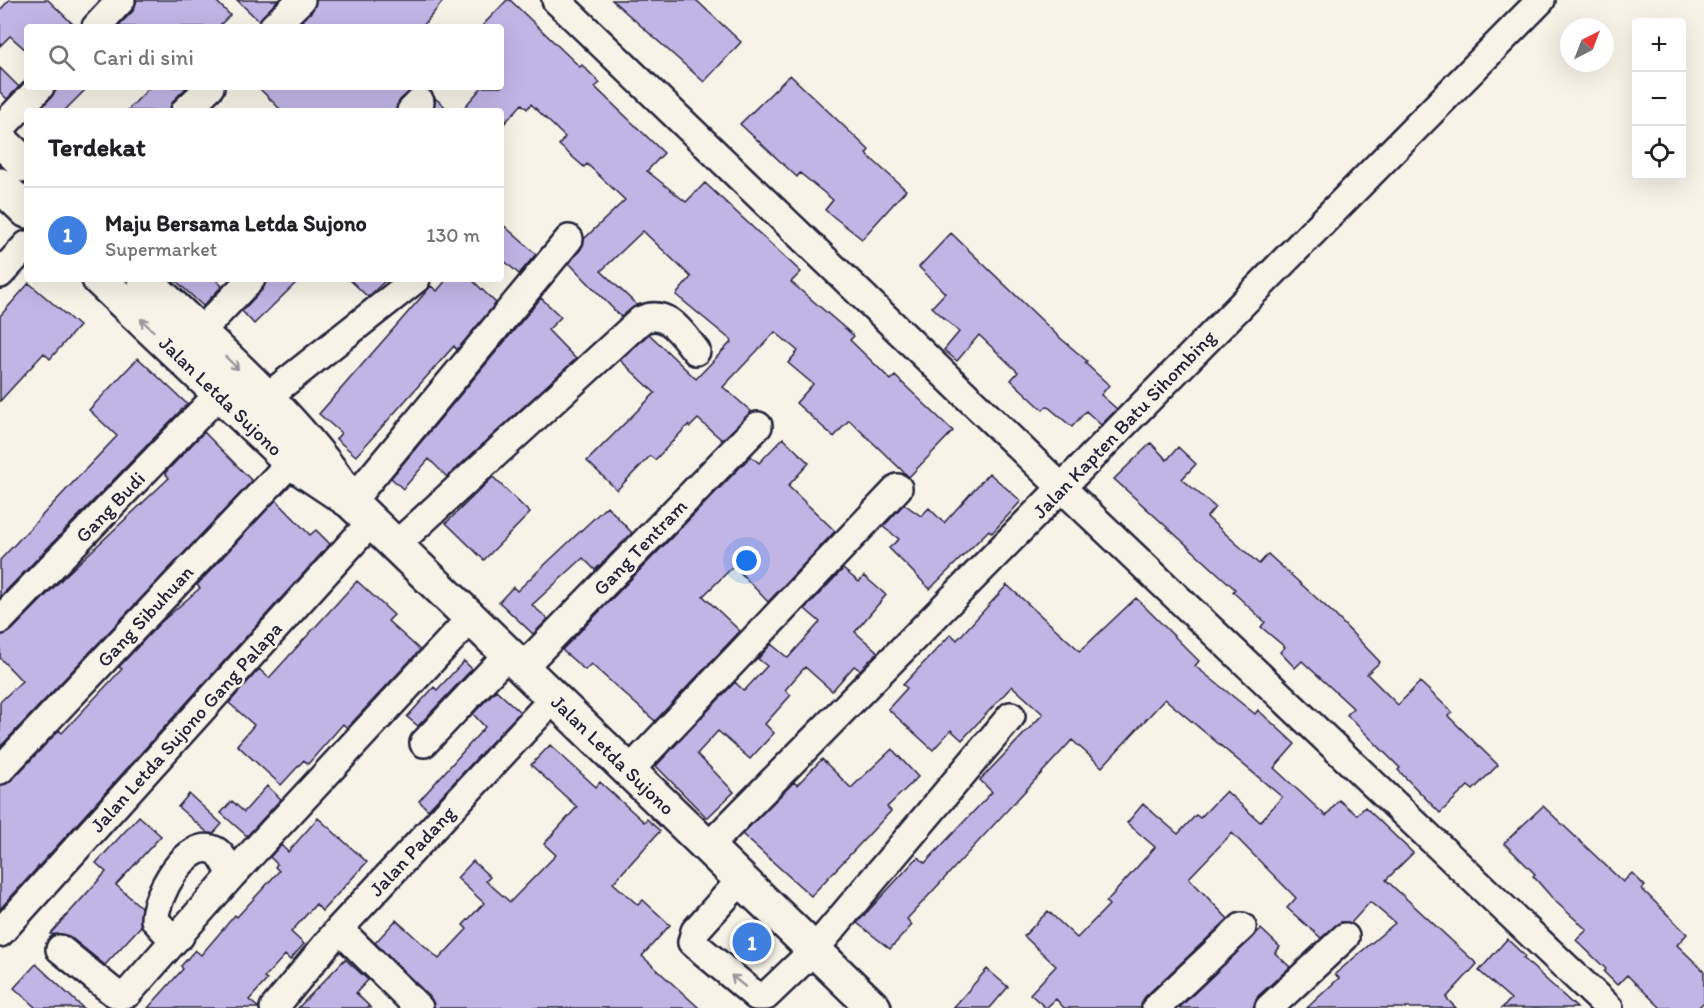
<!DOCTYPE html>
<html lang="id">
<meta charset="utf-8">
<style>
:root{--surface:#fff;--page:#f6f6f6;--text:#202124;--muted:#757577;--line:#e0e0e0;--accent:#1f6fb2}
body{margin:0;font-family:Itim,sans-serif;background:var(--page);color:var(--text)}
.controls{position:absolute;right:18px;top:18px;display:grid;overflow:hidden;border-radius:6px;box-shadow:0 6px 24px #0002}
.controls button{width:54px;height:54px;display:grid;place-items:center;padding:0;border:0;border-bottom:2px solid var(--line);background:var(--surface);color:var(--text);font:30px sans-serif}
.compass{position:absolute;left:1560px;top:18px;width:54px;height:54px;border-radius:50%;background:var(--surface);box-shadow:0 6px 24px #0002;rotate:42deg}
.you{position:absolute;left:747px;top:561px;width:21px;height:21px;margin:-15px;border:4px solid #fff;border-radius:50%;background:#1a73e8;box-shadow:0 0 0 9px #1a73e833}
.badge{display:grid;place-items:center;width:39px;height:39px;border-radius:50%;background:var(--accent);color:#fff;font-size:20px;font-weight:700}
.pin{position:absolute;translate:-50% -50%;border:3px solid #fff;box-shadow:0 2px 6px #0006}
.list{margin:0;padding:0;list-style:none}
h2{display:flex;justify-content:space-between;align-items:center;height:78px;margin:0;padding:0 24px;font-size:26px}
h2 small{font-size:20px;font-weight:400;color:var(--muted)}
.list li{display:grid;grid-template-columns:39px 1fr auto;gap:18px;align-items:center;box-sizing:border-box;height:96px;padding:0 24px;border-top:2px solid var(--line)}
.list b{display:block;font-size:22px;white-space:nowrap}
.list p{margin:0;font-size:20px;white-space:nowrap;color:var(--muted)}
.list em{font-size:20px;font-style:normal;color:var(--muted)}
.icon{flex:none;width:33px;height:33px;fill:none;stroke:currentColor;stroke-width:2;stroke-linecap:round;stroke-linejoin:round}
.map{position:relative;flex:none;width:1704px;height:1008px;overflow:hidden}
.search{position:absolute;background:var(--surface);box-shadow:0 6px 24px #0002;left:24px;top:24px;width:480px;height:66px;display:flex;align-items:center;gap:15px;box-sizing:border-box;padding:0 21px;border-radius:6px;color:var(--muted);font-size:22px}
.panel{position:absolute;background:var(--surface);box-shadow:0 6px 24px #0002;left:24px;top:108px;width:480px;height:174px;border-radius:6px}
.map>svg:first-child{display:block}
.building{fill:#c1b5e6;stroke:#22223b;stroke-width:1.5}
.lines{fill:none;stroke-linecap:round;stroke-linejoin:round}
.minor-casing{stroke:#22223b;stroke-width:32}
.highway-casing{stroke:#22223b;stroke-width:38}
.minor{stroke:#f7f3e8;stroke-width:27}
.highway{stroke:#f7f3e8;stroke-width:33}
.oneway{stroke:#97959a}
.labels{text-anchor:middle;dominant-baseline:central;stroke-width:5;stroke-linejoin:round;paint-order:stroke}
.street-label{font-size:20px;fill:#22223b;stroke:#f7f3e8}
</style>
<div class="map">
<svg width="1704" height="1008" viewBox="0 0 1704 1008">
<rect width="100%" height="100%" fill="#f7f3e8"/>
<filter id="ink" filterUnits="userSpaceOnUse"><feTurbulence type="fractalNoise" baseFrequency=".0167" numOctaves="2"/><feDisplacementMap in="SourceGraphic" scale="12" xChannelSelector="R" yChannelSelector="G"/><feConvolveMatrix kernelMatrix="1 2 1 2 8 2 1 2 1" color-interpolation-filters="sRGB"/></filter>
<g filter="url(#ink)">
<path class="building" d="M9 0H48L76 27H27V51L10 36 0 46V10Z
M215 0 230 15 218 27H117L133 11 137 0Z
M237 0H278L259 21Z
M316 0H444L422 27H296L312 11Z
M507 0H510L580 67 582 65 600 83 595 87 664 153 647 171 686 202 705 183 801 272 791 282 854 336 850 340 891 380 895 376 953 431 909 477 849 420 834 437 796 403 813 384 788 363 798 351 775 332 723 387 752 412 722 440 698 419 690 427 688 425 655 460 650 456 617 490 587 461 655 393 620 360 649 334 696 379 732 341 676 295 691 277 643 231 601 271 637 305 621 317 569 263 581 249 584 239 625 200 587 164 584 167 559 145 565 137 531 104 527 109 522 104 501 127V111H461L482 87H501V27H481Z
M612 0H696L741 42 704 82Z
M0 68 19 87 7 99 0 92Z
M790 75 869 150 866 154 906 190 862 239 825 210 833 200 800 173 797 177 740 124Z
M59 87H88L64 111H39Z
M150 87H187L174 100 170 111H127Z
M258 87H415L400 100 396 111H282Z
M435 98 450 111H432Z
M501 223 536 254 519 274 501 258Z
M951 233 1058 336 1087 361 1085 363 1109 385 1101 395 1117 409 1101 425 1086 411 1072 427 1047 406 1043 410 1011 380 1018 372 979 335 957 361 944 350 959 332 932 307 945 293 919 267Z
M174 279H215L222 286 203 306Z
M266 279H300L254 324 242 311 262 290Z
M349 279H387L368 297Z
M447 279H471L496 303 457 350 454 346 356 456 336 439 341 433 319 414 431 286 437 291Z
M29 283 79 326 50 359 44 353 0 401V316Z
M541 298 561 317 548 330 576 359 447 477 429 459 403 489 391 478Z
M138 358 187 404 0 597V560L117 436 89 410Z
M204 432 252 481 0 747V702L22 681 0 658V635L11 631 64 577 169 478 165 473Z
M783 438 809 463 788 486 835 531 768 602 734 566 703 596 740 631 655 721 591 664 585 670 562 650 751 456 759 463Z
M1151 443 1167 460 1178 447 1196 464 1182 479 1215 507 1207 517 1259 564 1268 554 1334 614 1380 662 1367 674 1398 705 1420 682 1452 712 1448 716 1498 765 1473 790 1468 786 1440 813 1398 770 1400 768 1347 715 1353 708 1302 661 1295 668 1280 652 1285 647 1261 627 1265 622 1233 592 1235 589 1114 479Z
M989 473 1021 501 992 533 989 530 930 589 889 548 899 539 883 527 904 504 921 516 929 508 944 523Z
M493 477 530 513 484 560 446 523Z
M276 500 310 535 316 530 330 544 0 909V785L11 781 59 730 62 733 122 669 119 667 159 624 200 588 197 585Z
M607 506 632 533 595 570 583 558 532 605 548 619 533 634 499 602 513 587 517 591Z
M843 569 859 582 864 576 886 595 855 632 878 652 860 670 854 666 832 691 805 667 785 690 791 695 765 724 774 733 750 759 718 731 697 754 734 792 707 818 656 766 735 682 744 691 767 666 758 659 771 644 788 658 820 622 805 609Z
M357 581 394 615 388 621 420 650 347 728 343 724 308 764 304 760 281 785 237 745 254 725 229 703 259 669 269 678Z
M1007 585 1080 651 1136 598 1199 661 1195 666 1255 714 1258 710 1295 744 1274 768 1326 816 1339 800 1357 815 1365 807 1413 853 1386 880 1477 964 1446 998 1456 1008H1307L1339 978 1335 974 1395 923 1370 902 1351 923 1341 922 1321 938 1287 908 1296 898 1232 833 1189 878 1228 919 1145 997 1141 1008H1064L1056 999 1046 1008 1030 994 1056 966 1024 936 1048 911 1077 938 1109 905 1106 902 1155 847 1127 823 1143 804 1178 834 1196 815 1200 818 1226 791 1260 822 1282 797 1165 699 1102 767 1072 740 907 919 912 925 890 949 857 923 918 857 925 863 992 792 980 780 1043 714 1012 686 962 740 951 730 933 750 888 709 907 688 903 685 951 634 957 640Z
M464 661 472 669 418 726 407 717 434 687 437 690Z
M496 690 520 712 428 810 419 801 485 727 473 714Z
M550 745 596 787 600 782 644 822 647 819 660 831 613 883 638 905 643 900 670 925 642 956 699 1008H434L430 997 375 943 396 920 439 959 467 929 463 925 484 903 457 878 473 861 490 877 486 881 510 902 556 855 544 844 577 807 531 765Z
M892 749 918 777 887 807 891 811 811 896 742 834 794 782 797 785 822 759 851 788Z
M267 786 281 799 247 836 221 813 232 801 244 812Z
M189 794 222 824 213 834 208 833 178 807Z
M1543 806 1623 882 1632 873 1645 886 1642 889 1687 934 1677 945 1704 971V1002L1698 1008H1661L1627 975 1617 985 1604 972 1606 969 1576 940 1587 930 1555 901 1533 876 1535 874 1504 843Z
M139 816 161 836 116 885 141 907V926L105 965 69 936 50 934 106 872 96 863Z
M318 818 367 862 322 911 316 904 291 932 304 944 290 960 285 955 264 978 267 980 249 1000 259 1008H148L183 969 181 966 195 950 201 955 235 915 237 917 279 871 275 867 277 864 270 857 281 845 288 852Z
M1261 929 1280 947 1275 953 1290 967 1258 996 1253 1008H1179Z
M1507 939 1525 956 1523 958 1577 1008H1502L1511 999 1479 971Z
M345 959 368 980 356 993 371 1008H298Z
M36 964 83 1008H36L14 988Z
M987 969 1008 987 990 1008H953Z"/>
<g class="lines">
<defs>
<path id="minor" d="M556 0 1062 488 1609 1008
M96 27 121 0
M273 27 301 0
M185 111 210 87
M411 111 420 102
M0 129 40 87
M0 274 27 245
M200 332 251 279
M267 397 416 279
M351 502 569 239
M396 545 641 320C668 308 682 334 696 351
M0 620 219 394
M523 667 758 426
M424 743 508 654
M0 770 291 462
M629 771 898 488
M708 847 1541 0
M741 880 695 931 692 942 756 996H766L814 950 1011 716
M339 929 419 1008
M0 933 372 521
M180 936 166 932 155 920C154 898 187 835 216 851 223 855 228 868 232 875
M60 949 113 992 120 995 128 993 232 875 471 618
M274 1008 339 929 554 698
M1156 1008 1242 927
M1269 1008 1345 937"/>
<path id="highway" d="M0 140 27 166
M0 185 27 211
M99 279 291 462 351 502 874 1008
M144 279C212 345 285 407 341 485"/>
</defs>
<use href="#minor" class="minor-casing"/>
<use href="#highway" class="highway-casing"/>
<use href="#minor" class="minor"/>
<use href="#highway" class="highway"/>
</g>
<defs><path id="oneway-shaft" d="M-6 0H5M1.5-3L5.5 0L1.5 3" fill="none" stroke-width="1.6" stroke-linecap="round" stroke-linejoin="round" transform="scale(1.5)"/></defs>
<g class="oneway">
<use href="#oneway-shaft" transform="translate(147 325) rotate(-136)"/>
<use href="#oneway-shaft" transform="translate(232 363) rotate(44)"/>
<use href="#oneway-shaft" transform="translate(738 981) rotate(-141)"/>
</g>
</g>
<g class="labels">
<g class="street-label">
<text transform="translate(221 396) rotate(44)">Jalan Letda Sujono</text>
<text transform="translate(1124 424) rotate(-46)">Jalan Kapten Batu Sihombing</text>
<text transform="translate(110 507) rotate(-46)">Gang Budi</text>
<text transform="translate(640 547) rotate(-46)">Gang Tentram</text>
<text transform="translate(145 616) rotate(-47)">Gang Sibuhuan</text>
<text transform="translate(186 727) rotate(-48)">Jalan Letda Sujono Gang Palapa</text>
<text transform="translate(613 755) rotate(44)">Jalan Letda Sujono</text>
<text transform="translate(412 851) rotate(-47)">Jalan Padang</text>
</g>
</g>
</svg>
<div class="controls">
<button>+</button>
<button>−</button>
<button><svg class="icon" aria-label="locate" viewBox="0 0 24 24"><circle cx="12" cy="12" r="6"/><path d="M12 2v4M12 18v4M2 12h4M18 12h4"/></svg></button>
</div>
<svg class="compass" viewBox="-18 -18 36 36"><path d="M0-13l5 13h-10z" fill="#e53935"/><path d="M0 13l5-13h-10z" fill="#757577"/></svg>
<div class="you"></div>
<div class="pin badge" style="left:752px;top:942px;background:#3f7fe0">1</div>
<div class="search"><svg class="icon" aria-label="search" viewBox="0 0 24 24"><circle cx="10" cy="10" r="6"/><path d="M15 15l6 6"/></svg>Cari di sini</div>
<section class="panel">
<h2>Terdekat<small></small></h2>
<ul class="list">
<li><span class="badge" style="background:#3f7fe0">1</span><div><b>Maju Bersama Letda Sujono</b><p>Supermarket</p></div><em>130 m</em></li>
</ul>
</section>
</div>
